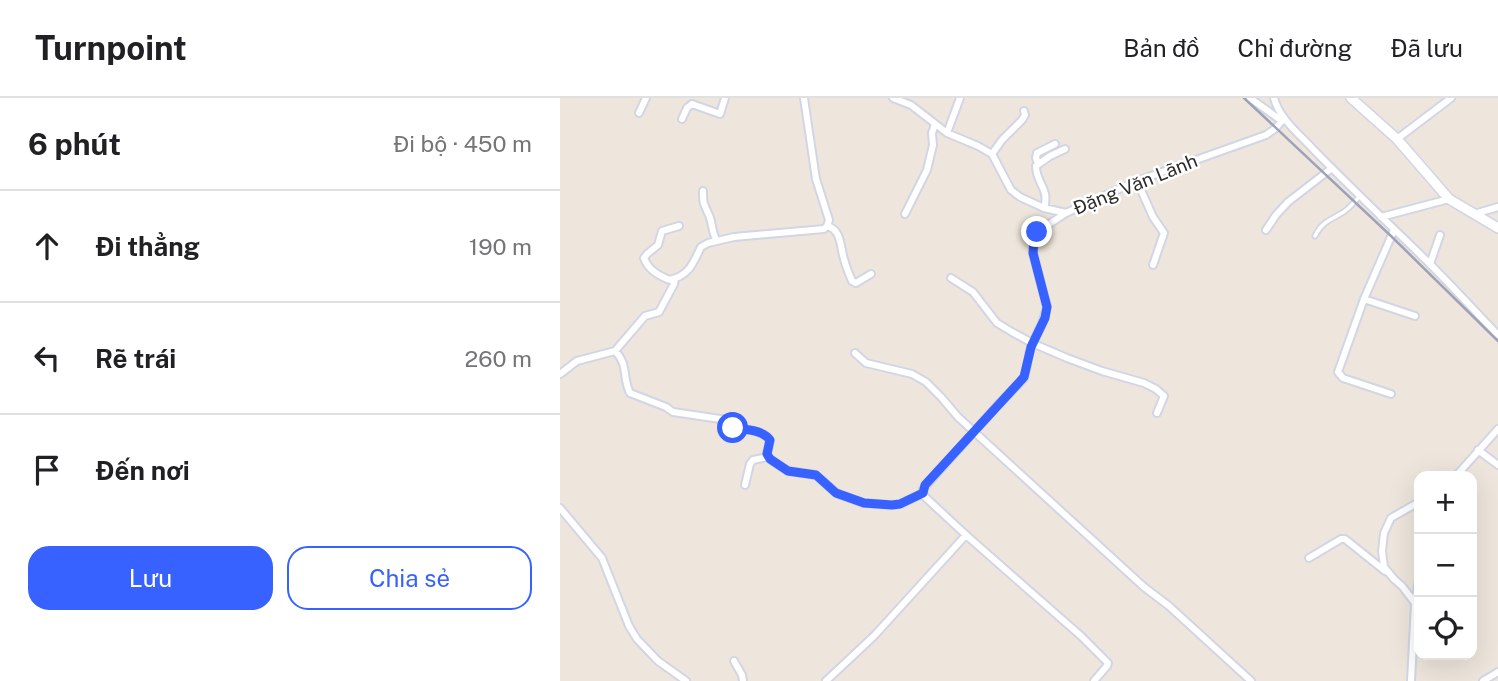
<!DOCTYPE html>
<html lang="vi">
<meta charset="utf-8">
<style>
:root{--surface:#fff;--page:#f2f2f2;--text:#202124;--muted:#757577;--line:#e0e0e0;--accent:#3862ff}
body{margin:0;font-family:"Public Sans",sans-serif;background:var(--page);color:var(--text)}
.controls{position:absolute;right:21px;bottom:21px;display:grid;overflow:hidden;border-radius:14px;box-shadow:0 7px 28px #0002}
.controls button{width:63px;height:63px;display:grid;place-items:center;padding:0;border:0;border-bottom:2px solid var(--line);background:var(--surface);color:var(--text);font:35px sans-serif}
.stop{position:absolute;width:21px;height:21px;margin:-16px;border:5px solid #3862ff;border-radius:50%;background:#fff}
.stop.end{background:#3862ff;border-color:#fff;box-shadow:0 2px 7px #0008}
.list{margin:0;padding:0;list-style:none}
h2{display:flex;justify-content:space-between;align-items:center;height:91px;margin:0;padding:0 28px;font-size:30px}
h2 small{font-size:23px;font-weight:400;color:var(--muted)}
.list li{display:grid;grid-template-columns:46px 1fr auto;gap:21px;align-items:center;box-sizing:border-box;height:112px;padding:0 28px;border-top:2px solid var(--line)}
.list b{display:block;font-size:26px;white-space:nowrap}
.list em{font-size:23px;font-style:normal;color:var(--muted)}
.actions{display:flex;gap:14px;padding:21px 28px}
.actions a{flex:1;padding:16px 0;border:2px solid var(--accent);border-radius:21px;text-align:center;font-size:24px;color:var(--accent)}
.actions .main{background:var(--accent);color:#fff}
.icon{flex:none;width:38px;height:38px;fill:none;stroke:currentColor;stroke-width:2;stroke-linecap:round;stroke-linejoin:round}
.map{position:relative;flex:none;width:938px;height:583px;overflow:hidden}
header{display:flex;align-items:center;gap:42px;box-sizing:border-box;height:98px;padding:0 35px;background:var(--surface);border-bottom:2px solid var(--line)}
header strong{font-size:33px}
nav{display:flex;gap:38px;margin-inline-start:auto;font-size:24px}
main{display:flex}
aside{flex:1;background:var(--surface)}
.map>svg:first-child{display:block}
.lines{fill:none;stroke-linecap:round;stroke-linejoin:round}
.lane-casing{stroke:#d1d5e5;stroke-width:7}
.street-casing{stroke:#d1d5e5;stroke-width:10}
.secondary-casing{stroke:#d1d5e5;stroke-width:12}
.lane{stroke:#fff;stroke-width:3.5}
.street{stroke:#fff;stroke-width:6}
.secondary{stroke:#fff;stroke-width:9}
.rail{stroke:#9ea2b7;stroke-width:2.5}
.route{stroke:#3862ff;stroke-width:9}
.labels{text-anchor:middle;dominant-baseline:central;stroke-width:5;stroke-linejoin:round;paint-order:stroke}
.street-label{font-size:19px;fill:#2b2b2b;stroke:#fff}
</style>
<header>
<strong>Turnpoint</strong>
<nav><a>Bản đồ</a><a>Chỉ đường</a><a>Đã lưu</a></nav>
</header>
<main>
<aside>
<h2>6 phút<small>Đi bộ · 450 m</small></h2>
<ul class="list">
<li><svg class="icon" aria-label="ahead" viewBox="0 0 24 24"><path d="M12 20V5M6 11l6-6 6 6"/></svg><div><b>Đi thẳng</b></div><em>190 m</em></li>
<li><svg class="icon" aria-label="left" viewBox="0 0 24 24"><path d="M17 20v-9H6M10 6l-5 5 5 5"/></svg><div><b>Rẽ trái</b></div><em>260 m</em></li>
<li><svg class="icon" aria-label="arrive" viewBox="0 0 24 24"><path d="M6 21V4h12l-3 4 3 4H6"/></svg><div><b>Đến nơi</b></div></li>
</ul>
<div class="actions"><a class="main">Lưu</a><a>Chia sẻ</a></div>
</aside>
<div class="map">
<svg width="938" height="583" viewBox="0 0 938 583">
<rect width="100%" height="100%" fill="#eee6dc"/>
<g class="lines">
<defs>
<path id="lane" d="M755 138C762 124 770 122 782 115 789 111 794 104 800 98"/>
<path id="street" d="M333 0 351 7 387 35 418 48 432 56 451 92 460 99 484 110 506 115 577 83 706 37 716 30 724 20
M690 0 722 23
M714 0C719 20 739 36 752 50 790 89 829 126 867 163 891 187 914 212 938 237
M79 15 86 0
M122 21 127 10 132 6 160 16 165 0
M387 35 400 0
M837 41 891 0
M432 56 442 42 462 22 465 17 464 13
M478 66 476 60 477 55 495 46
M577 83 593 119 604 135 593 167
M143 93C143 105 143 104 148 115 153 124 151 134 157 143
M484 110C490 90 476 86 476 68L490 58 505 51
M345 116 367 72 373 47 372 35 375 26
M914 116 938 109
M821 119 889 101
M119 128 102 133 98 147 87 156 84 160C88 172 99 178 110 182 130 177 133 165 141 149L148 145 174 139 264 131 267 128 269 122 256 81 244 0
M267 128C282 132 280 149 284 161 286 169 289 176 292 183L296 185 311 176
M706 132 716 117 728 104 772 70
M870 166 880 137
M391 180 413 194 437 225 452 234 472 245 507 260 542 273 584 285 596 291 604 298 597 315
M804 201 855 218
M55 253 85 218 99 214 114 186 115 181
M295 255 306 265 352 276 366 284 381 299 398 319 584 489 609 508 691 583
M0 276 17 263 55 253C69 267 62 280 70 295L106 309 113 314 167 322 173 329C185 331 202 332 210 342L207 356 210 361 228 373 256 377 276 395 304 405 332 407 340 406 363 395
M831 296 783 280 778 274 804 201 834 132
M918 352 938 367
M896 378 938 331
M185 387 190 366 193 362 208 359
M0 410 42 460 69 528 77 541 98 563 126 583
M406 437 521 538 548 565 547 568 534 583
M749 460 781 441H785L825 473
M855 505 842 488 834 481 824 469 822 453 824 435 831 420 859 404
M174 563 182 577 183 583
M266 583 314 538 406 437 364 398 363 391 435 310 464 280 471 249 482 225 487 209 473 155 474 141 480 132 506 115
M851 583 855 505 859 481
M923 583 938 574"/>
<path id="secondary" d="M791 0 837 41 889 101 938 130"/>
</defs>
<use href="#lane" class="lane-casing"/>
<use href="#street" class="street-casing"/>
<use href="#secondary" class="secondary-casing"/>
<use href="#lane" class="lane"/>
<use href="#street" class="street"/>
<use href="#secondary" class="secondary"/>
<path class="rail" d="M684 0 831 138 938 243"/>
</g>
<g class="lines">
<path class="route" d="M173 330C185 331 203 332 210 342L207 356 210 361 228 373 256 377 276 395 304 405 332 407 340 406 363 395 365 387 464 279 471 249 485 220 487 209 473 155 474 141 477 134"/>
</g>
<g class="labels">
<g class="street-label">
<text transform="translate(575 86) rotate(-22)">Đặng Văn Lãnh</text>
</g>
</g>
</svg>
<div class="controls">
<button>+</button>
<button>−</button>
<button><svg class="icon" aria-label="locate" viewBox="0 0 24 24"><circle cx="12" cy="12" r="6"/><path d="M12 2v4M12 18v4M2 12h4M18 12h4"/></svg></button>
</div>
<div class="stop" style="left:173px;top:330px"></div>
<div class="stop end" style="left:477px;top:134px"></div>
</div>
</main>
